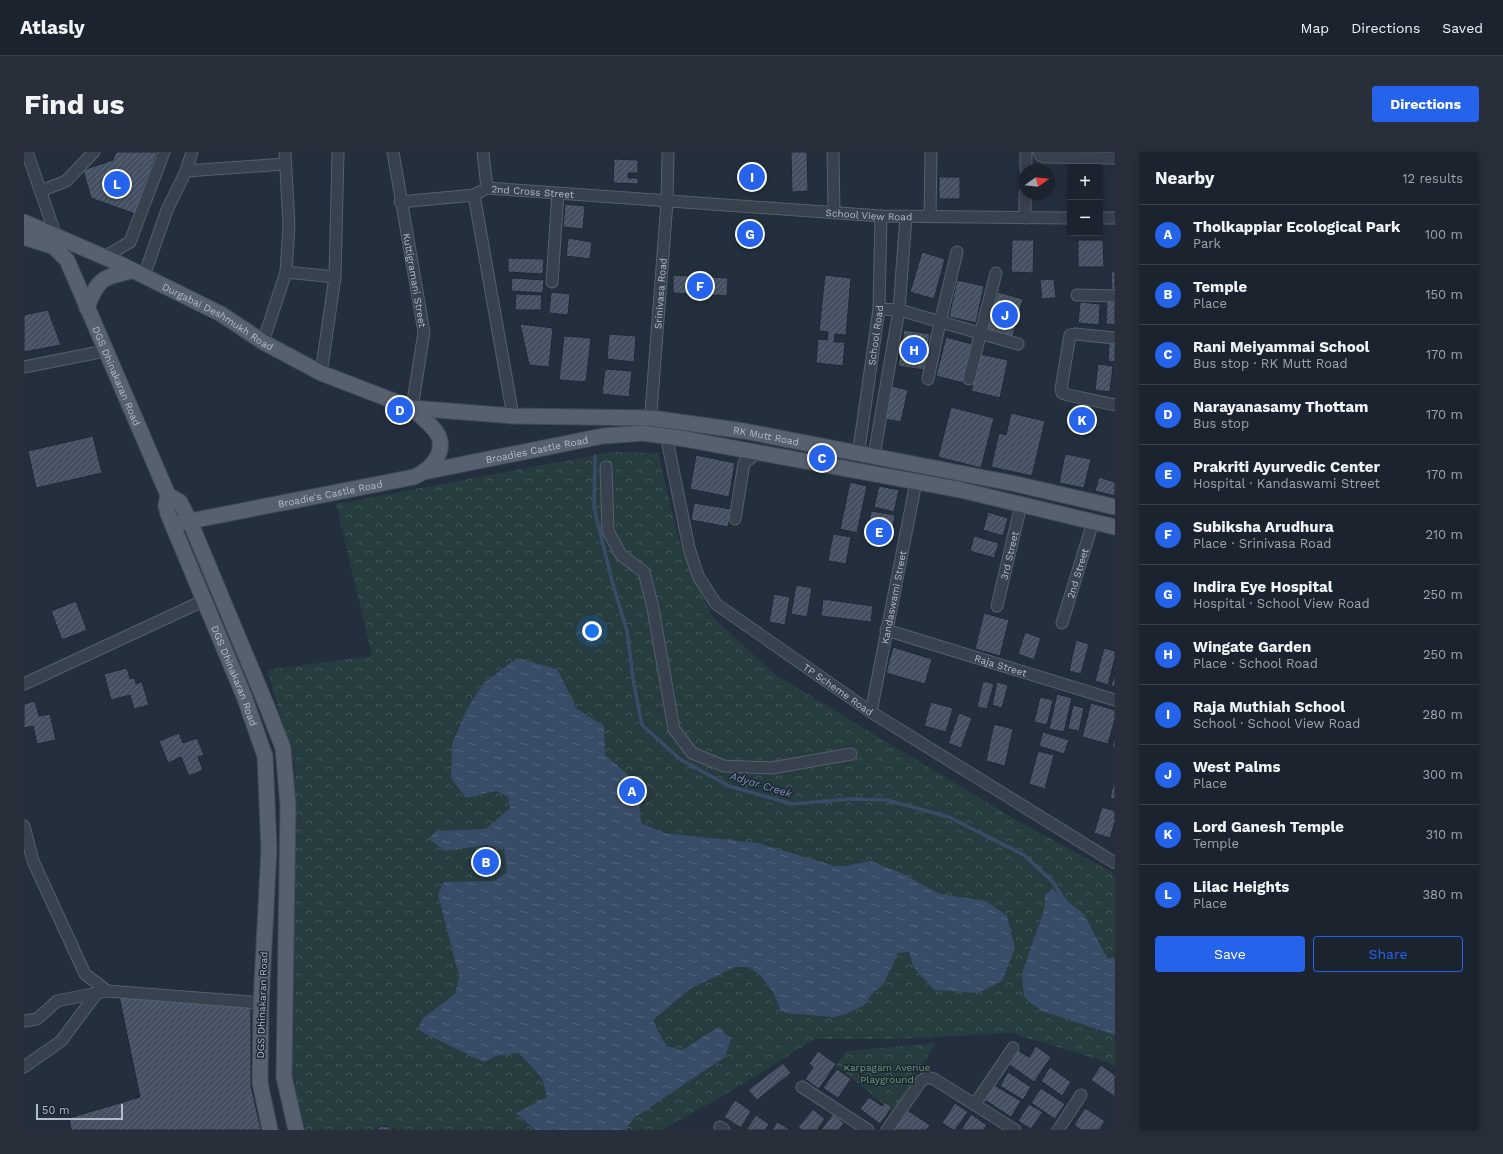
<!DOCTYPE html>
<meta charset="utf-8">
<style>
:root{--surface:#1b232e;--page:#282f3a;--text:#f1f3f6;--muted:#a0a4aa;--line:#39404a;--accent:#2563eb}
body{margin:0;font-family:"Work Sans",sans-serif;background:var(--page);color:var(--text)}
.controls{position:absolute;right:12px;top:12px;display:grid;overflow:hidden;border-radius:4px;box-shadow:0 2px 10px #0003}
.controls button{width:36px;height:36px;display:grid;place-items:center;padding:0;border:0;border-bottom:1px solid var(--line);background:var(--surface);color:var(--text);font:20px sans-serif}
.compass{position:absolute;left:995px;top:12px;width:36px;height:36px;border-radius:50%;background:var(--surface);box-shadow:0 2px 10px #0003;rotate:75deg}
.scale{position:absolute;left:12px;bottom:10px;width:87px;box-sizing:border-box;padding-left:4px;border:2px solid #b4bcc9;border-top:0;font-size:11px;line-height:14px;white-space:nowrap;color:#b4bcc9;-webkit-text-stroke:3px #1d2633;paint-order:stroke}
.you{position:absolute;left:568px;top:479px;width:14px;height:14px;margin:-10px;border:3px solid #fff;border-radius:50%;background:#1a73e8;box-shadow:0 0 0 6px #1a73e833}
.badge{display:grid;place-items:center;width:26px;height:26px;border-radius:50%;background:var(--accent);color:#fff;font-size:13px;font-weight:700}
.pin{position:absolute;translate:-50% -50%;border:2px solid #fff;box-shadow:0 1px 4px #0006}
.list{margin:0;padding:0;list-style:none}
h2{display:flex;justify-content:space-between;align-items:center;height:52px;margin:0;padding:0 16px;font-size:17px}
h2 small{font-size:13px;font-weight:400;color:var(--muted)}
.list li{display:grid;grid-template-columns:26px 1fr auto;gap:12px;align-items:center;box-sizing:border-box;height:60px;padding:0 16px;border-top:1px solid var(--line)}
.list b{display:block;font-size:15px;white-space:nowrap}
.list p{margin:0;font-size:13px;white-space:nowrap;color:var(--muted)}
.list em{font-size:13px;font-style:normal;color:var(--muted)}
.actions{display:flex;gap:8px;padding:12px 16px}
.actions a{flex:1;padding:9px 0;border:1px solid var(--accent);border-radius:4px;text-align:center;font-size:14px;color:var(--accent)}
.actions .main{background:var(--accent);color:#fff}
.map{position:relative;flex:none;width:1091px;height:978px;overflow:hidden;border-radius:4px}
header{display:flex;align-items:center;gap:24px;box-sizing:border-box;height:56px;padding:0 20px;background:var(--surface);border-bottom:1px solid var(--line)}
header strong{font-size:19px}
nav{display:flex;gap:22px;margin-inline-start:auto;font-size:14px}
.intro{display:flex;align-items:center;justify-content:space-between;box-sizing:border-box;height:96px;padding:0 24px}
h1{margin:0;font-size:28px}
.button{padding:10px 18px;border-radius:4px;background:var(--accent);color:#fff;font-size:14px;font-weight:700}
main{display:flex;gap:24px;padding:0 24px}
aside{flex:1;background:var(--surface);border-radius:4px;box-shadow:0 2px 10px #0003}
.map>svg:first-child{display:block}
.park{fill:url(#park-crowns)}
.water{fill:url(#water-ripples)}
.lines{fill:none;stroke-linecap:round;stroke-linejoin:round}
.stream{stroke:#394c67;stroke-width:3.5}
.building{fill:url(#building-hatch);stroke:#1f2835}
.minor-casing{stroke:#565f6c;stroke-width:13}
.major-casing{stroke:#414a57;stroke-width:17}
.minor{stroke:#38414e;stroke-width:11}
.major{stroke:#56606e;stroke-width:15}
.labels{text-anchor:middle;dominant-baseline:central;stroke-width:3;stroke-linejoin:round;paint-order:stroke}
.street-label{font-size:10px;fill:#b4bcc9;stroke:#1d2633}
.park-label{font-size:10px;fill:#6b9a76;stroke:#1d2633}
.water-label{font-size:11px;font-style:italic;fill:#7c92b1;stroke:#1d2633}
</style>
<header>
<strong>Atlasly</strong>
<nav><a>Map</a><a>Directions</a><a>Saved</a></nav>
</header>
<div class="intro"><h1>Find us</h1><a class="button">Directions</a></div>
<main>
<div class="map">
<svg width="1091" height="978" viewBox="0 0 1091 978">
<defs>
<pattern id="park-crowns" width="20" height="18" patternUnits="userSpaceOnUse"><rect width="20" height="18" fill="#263c3f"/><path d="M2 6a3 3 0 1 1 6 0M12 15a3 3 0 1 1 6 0" fill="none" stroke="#435659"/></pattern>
<pattern id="water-ripples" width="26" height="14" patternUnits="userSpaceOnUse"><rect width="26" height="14" fill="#394c67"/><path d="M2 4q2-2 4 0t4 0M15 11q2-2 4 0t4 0" fill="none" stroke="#53647b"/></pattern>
<pattern id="building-hatch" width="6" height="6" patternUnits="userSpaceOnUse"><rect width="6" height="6" fill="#455162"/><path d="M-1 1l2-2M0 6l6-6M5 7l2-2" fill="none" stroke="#5d6877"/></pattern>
</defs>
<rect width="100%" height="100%" fill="#242f3e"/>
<path class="park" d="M588 300 634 301 657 396 688 464 750 522 994 669 1091 722V915L1083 910 987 881 871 887H791L702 942 638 978H278L268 920 271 613 243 518 348 504 312 352Z
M912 891 869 959 812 914 822 899Z"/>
<path class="water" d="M493 506 533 517 553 557 580 574 581 603 601 620 614 637 617 671 640 681 734 691 814 715 847 709 879 722 916 742 962 749 983 764 991 796 978 829 954 841 910 838 889 814 885 800 874 801 859 833 850 840 839 854 819 863 810 865 762 861 756 857 749 840 736 823 724 815H711L666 837 629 868 642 894 659 898 694 875 707 887 701 905 610 966 601 978H512L492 961 523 945 518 926 495 901 472 904 459 910 394 878 398 867 431 842 435 824 414 743 420 730 470 729 483 720 480 697 462 693 421 699 405 687 412 679 462 677 486 656 484 645 472 639 442 646 427 626 428 592 444 555 460 531Z
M1028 737 1060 762 1083 806H1091V883L1018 859 1000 845 998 821 1020 758 1021 743Z"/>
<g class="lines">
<path class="stream" d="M571 304 570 355 588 429 603 479 610 533 618 573 656 607 705 634 768 652 827 647 862 648 925 665 1000 703 1029 730 1041 749"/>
</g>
<path class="building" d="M92 0H133L111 62 67 46 59 18 89 8Z
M767 0H783L784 39 768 40Z
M590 7 614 8V21H604V26H614V32L589 31Z
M915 25H936V47H915Z
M541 52 561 54 559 77 539 75Z
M715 72 731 73 730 94H715Z
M544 86 568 90 566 107 542 104Z
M988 88H1010L1009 121 987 120Z
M1054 88H1079L1080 115H1054Z
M898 100 921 107 910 147 886 140Z
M484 106 520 107 519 122 484 120Z
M1087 119H1091V139H1088Z
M649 123 704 126 703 144 649 141Z
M801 123 827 126 822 183 811 182 810 190H821L819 214 792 211 794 187 803 188 804 180 795 179Z
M488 126 520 128 519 141 487 139Z
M1030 127 1032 146 1018 147 1016 128Z
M933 128 960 134 952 171 925 165Z
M527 140 546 142 544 163 525 161Z
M974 140 999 147 988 187 962 179Z
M492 142 518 143 517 158H491Z
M1083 148H1091V173L1082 172Z
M1056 150 1076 152 1075 173 1054 171Z
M24 158 37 193 0 200V163Z
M496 172 529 176 525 215 505 213Z
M880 178 906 182 900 218 874 214Z
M585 182 612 184 610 210 583 207Z
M540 184 567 186 562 230 535 228Z
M922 185 948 192 939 231 912 224Z
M1085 190H1091V210L1084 209Z
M956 202 984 208 976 246 947 239Z
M1074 212 1089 214 1086 240 1071 238Z
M581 217 608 219 605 245 578 242Z
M868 234 884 238 877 270 861 267Z
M927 255 970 266 957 316 914 305Z
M1049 255 1072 262 1067 281 1043 275Z
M987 261 1021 269 1008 324 967 315 975 281 982 283Z
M69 284 78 321 12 336 4 299Z
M1041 302 1067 307 1060 336 1035 331Z
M672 303 711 311 705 345 666 337Z
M1075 325 1091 330V344L1071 339Z
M826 330 843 334 833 381 816 377Z
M855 334 875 338 870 360 850 355Z
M670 351 707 357 704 375 667 368Z
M847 359 871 363 867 391 842 387Z
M964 360 984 366 979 384 959 378Z
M809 382 827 385 822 412 804 409Z
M950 384 975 391 970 406 946 399Z
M772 433 788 436 783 465 767 462Z
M750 442 766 445 761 473 745 470Z
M799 447 849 454 847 470 797 464Z
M52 449 63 478 38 488 27 459Z
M960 461 985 468 976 504 951 497Z
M1001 480 1017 486 1010 508 994 502Z
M1052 488 1065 492 1057 522 1045 519Z
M869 495 908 507 901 532 862 521Z
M1080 496 1091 499V506L1084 533 1071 529Z
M103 516 106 527 111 526 112 532 118 530 125 553 110 557 106 543 87 548 80 522Z
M1091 520V535L1087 534Z
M959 529 970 532 963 557 953 555Z
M973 530 984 533 978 556 968 553Z
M1033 542 1048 546 1040 580 1025 577Z
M1016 545 1029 548 1023 573 1010 570Z
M11 549 15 564 26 562 32 588 13 592 9 574 0 576V552Z
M907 550 929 556 922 580 900 574Z
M1067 551 1091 558V567L1084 592 1058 585Z
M1049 553 1060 556 1055 579 1044 577Z
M935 561 948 566 937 596 924 591Z
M970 572 989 577 981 614 962 609Z
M1019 580 1045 588 1040 602 1015 594Z
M155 581 159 591 173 586 180 603 174 605 179 618 165 624 157 605 144 611 135 589Z
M1091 583V596L1088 595Z
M1014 599 1030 603 1021 637 1005 632Z
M1091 626V647L1086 646Z
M1078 655 1091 659V670L1086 686 1070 681Z
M471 704 472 714 453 716 452 707Z
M95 844 227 854V934L237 978H47L45 966 116 945Z
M1012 894 1027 905 1010 930 984 912 993 898 1005 905Z
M794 899 812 912 795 937 781 927 789 915 785 912Z
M759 911 767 921 733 948 724 938Z
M1077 913 1091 923V945L1067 928Z
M1026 915 1047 930 1038 944 1017 929Z
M813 917 827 927 814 946 799 936Z
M984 920 1007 935 999 948 976 934Z
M970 933 997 949 987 965 961 948Z
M1017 936 1041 952 1031 967 1007 951Z
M845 945 858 954 861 950 868 955 856 972 836 957Z
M711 948 727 959 717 976 700 965Z
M931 951 944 960 931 978H929L918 971Z
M1005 952 1019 960 1007 977 994 969Z
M1061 956 1081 969 1075 978H1057L1050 973Z
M789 957 801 967 793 978H778L774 975Z
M883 958 906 973 902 978H870Z
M809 962 820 971 815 978H797Z
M947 962 963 973 960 978H937Z
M732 963 745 972 741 978H722Z
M753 970 767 978H748Z
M358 974 364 975 371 978H351Z"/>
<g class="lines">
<defs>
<g id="minor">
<path d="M3 0 32 84"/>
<path id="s1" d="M369 0 400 180 388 256"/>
<path d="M459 0 463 36"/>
<path d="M809 0 810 61"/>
<path d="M1015 0 1017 4 1021 5 1091 6"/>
<path d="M1002 18V0"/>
<path d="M162 19 261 12"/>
<path d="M17 39 42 29 70 0"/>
<path d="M450 43 489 264"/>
<path id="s2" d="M376 50 450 43 463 36 857 64 1046 66"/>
<path d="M906 64 907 0"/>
<path d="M1001 66V42"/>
<path d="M1076 66H1091"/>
<path d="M80 105 106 90 140 0"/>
<path d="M262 120 311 125"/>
<path d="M120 124 143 58 162 19 168 0"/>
<path d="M528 130 534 41"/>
<path d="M1053 143 1091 144"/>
<path d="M855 157 875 158 994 192"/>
<path d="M1091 186 1051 182 1046 183 1037 237 1038 241 1044 243 1091 253"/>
<path d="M239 190 262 120 265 73 261 0"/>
<path d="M0 215 81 199"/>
<path d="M297 221 311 125 314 0"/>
<path d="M904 227 916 170 933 100"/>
<path d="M945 227 972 121"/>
<path id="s3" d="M626 273 643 50 644 0"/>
<path id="s4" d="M642 283 665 396 674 424 692 452 847 560 1091 711"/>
<path d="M850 304 875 158 882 64"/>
<path d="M582 315 584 379 597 403 620 420 629 456 650 577 668 601 700 614 748 616 827 602"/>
<path id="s5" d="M832 318 855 157 857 64"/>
<path d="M711 367 720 311 735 300"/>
<path id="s6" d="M973 454 997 353"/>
<path id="s7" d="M1038 471 1069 370"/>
<path id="s8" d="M862 478 1091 548"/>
<path d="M0 532 181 448"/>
<path id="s9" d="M847 560 892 330"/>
<path d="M0 674 9 709 61 822 83 839"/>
<path d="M0 869 13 867 33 849 83 839 237 851"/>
<path d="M0 915 37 889 73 841"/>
<path d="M778 935 844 978"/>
<path d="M951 952 989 896"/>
<path d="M696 975 700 978"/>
<path d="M863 978 897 929 903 925 910 927 991 978"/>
<path d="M1034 978 1057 943"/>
</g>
<g id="major">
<path id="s10" d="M0 70 96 112 197 162 239 190 297 221 388 256 489 264 627 266 720 279 992 332 1091 355"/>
<path id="s11" d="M0 85 30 95 43 108 144 343 142 354 144 362 220 544 241 604 245 697 237 851 236 931 246 978"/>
<path d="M63 156C73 127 79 125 108 119"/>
<path id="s12" d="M400 320 579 284 620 281 661 287 937 338 1091 375"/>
<path d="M144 343 156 350 167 372 242 552 259 596 264 653 260 925 272 978"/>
<path id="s13" d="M156 371 390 325C409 317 427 295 409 276 403 269 395 263 388 256"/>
</g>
</defs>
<use href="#minor" class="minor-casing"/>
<use href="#major" class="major-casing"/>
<use href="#minor" class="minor"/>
<use href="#major" class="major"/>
</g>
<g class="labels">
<g class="street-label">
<text stroke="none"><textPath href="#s2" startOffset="135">2nd Cross Street</textPath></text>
<text stroke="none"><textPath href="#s2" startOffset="472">School View Road</textPath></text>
<text stroke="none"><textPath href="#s1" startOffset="130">Kuttigramani Street</textPath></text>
<text stroke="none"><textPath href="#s3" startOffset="132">Srinivasa Road</textPath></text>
<text stroke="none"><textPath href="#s10" startOffset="216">Durgabai Deshmukh Road</textPath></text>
<text stroke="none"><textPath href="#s5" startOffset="136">School Road</textPath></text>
<text stroke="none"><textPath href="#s11" startOffset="176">DGS Dhinakaran Road</textPath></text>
<text stroke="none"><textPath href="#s10" startOffset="787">RK Mutt Road</textPath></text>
<text stroke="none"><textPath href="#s12" startOffset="115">Broadies Castle Road</textPath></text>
<text stroke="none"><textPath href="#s13" startOffset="153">Broadie's Castle Road</textPath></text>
<text stroke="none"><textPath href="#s6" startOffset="52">3rd Street</textPath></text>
<text stroke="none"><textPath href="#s7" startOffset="52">2nd Street</textPath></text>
<text stroke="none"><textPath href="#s9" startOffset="117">Kandaswami Street</textPath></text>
<text stroke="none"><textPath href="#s8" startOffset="120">Raja Street</textPath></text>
<text stroke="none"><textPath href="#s11" startOffset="500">DGS Dhinakaran Road</textPath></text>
<text stroke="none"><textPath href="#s4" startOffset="327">TP Scheme Road</textPath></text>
<text transform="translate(238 853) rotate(-88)">DGS Dhinakaran Road</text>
</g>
<g class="park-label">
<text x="863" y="915">Karpagam Avenue<tspan x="863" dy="12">Playground</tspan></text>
</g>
<g class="water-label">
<text transform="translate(737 633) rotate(17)">Adyar Creek</text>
</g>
</g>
</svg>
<div class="controls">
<button>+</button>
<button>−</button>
</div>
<svg class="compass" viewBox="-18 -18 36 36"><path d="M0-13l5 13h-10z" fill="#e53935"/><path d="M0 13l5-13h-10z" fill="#a0a4aa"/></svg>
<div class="scale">50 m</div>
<div class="you"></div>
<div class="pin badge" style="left:608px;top:639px">A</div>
<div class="pin badge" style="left:462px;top:710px">B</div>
<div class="pin badge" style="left:798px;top:306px">C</div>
<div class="pin badge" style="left:376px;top:258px">D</div>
<div class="pin badge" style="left:855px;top:380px">E</div>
<div class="pin badge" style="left:676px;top:134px">F</div>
<div class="pin badge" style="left:726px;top:82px">G</div>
<div class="pin badge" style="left:890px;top:198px">H</div>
<div class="pin badge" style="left:728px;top:25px">I</div>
<div class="pin badge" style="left:981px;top:163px">J</div>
<div class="pin badge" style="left:1058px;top:268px">K</div>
<div class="pin badge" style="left:93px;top:32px">L</div>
</div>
<aside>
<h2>Nearby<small>12 results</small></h2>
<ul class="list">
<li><span class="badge">A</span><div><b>Tholkappiar Ecological Park</b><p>Park</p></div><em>100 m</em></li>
<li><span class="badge">B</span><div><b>Temple</b><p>Place</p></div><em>150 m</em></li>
<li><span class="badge">C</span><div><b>Rani Meiyammai School</b><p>Bus stop · RK Mutt Road</p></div><em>170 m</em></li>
<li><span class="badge">D</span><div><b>Narayanasamy Thottam</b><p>Bus stop</p></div><em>170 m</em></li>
<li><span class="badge">E</span><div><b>Prakriti Ayurvedic Center</b><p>Hospital · Kandaswami Street</p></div><em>170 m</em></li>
<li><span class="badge">F</span><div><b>Subiksha Arudhura</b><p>Place · Srinivasa Road</p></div><em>210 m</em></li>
<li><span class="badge">G</span><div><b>Indira Eye Hospital</b><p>Hospital · School View Road</p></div><em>250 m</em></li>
<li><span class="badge">H</span><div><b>Wingate Garden</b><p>Place · School Road</p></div><em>250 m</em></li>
<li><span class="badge">I</span><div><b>Raja Muthiah School</b><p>School · School View Road</p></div><em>280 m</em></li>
<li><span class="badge">J</span><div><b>West Palms</b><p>Place</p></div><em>300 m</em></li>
<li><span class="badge">K</span><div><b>Lord Ganesh Temple</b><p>Temple</p></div><em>310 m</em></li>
<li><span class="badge">L</span><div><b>Lilac Heights</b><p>Place</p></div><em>380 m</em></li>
</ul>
<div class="actions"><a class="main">Save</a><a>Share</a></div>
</aside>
</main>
